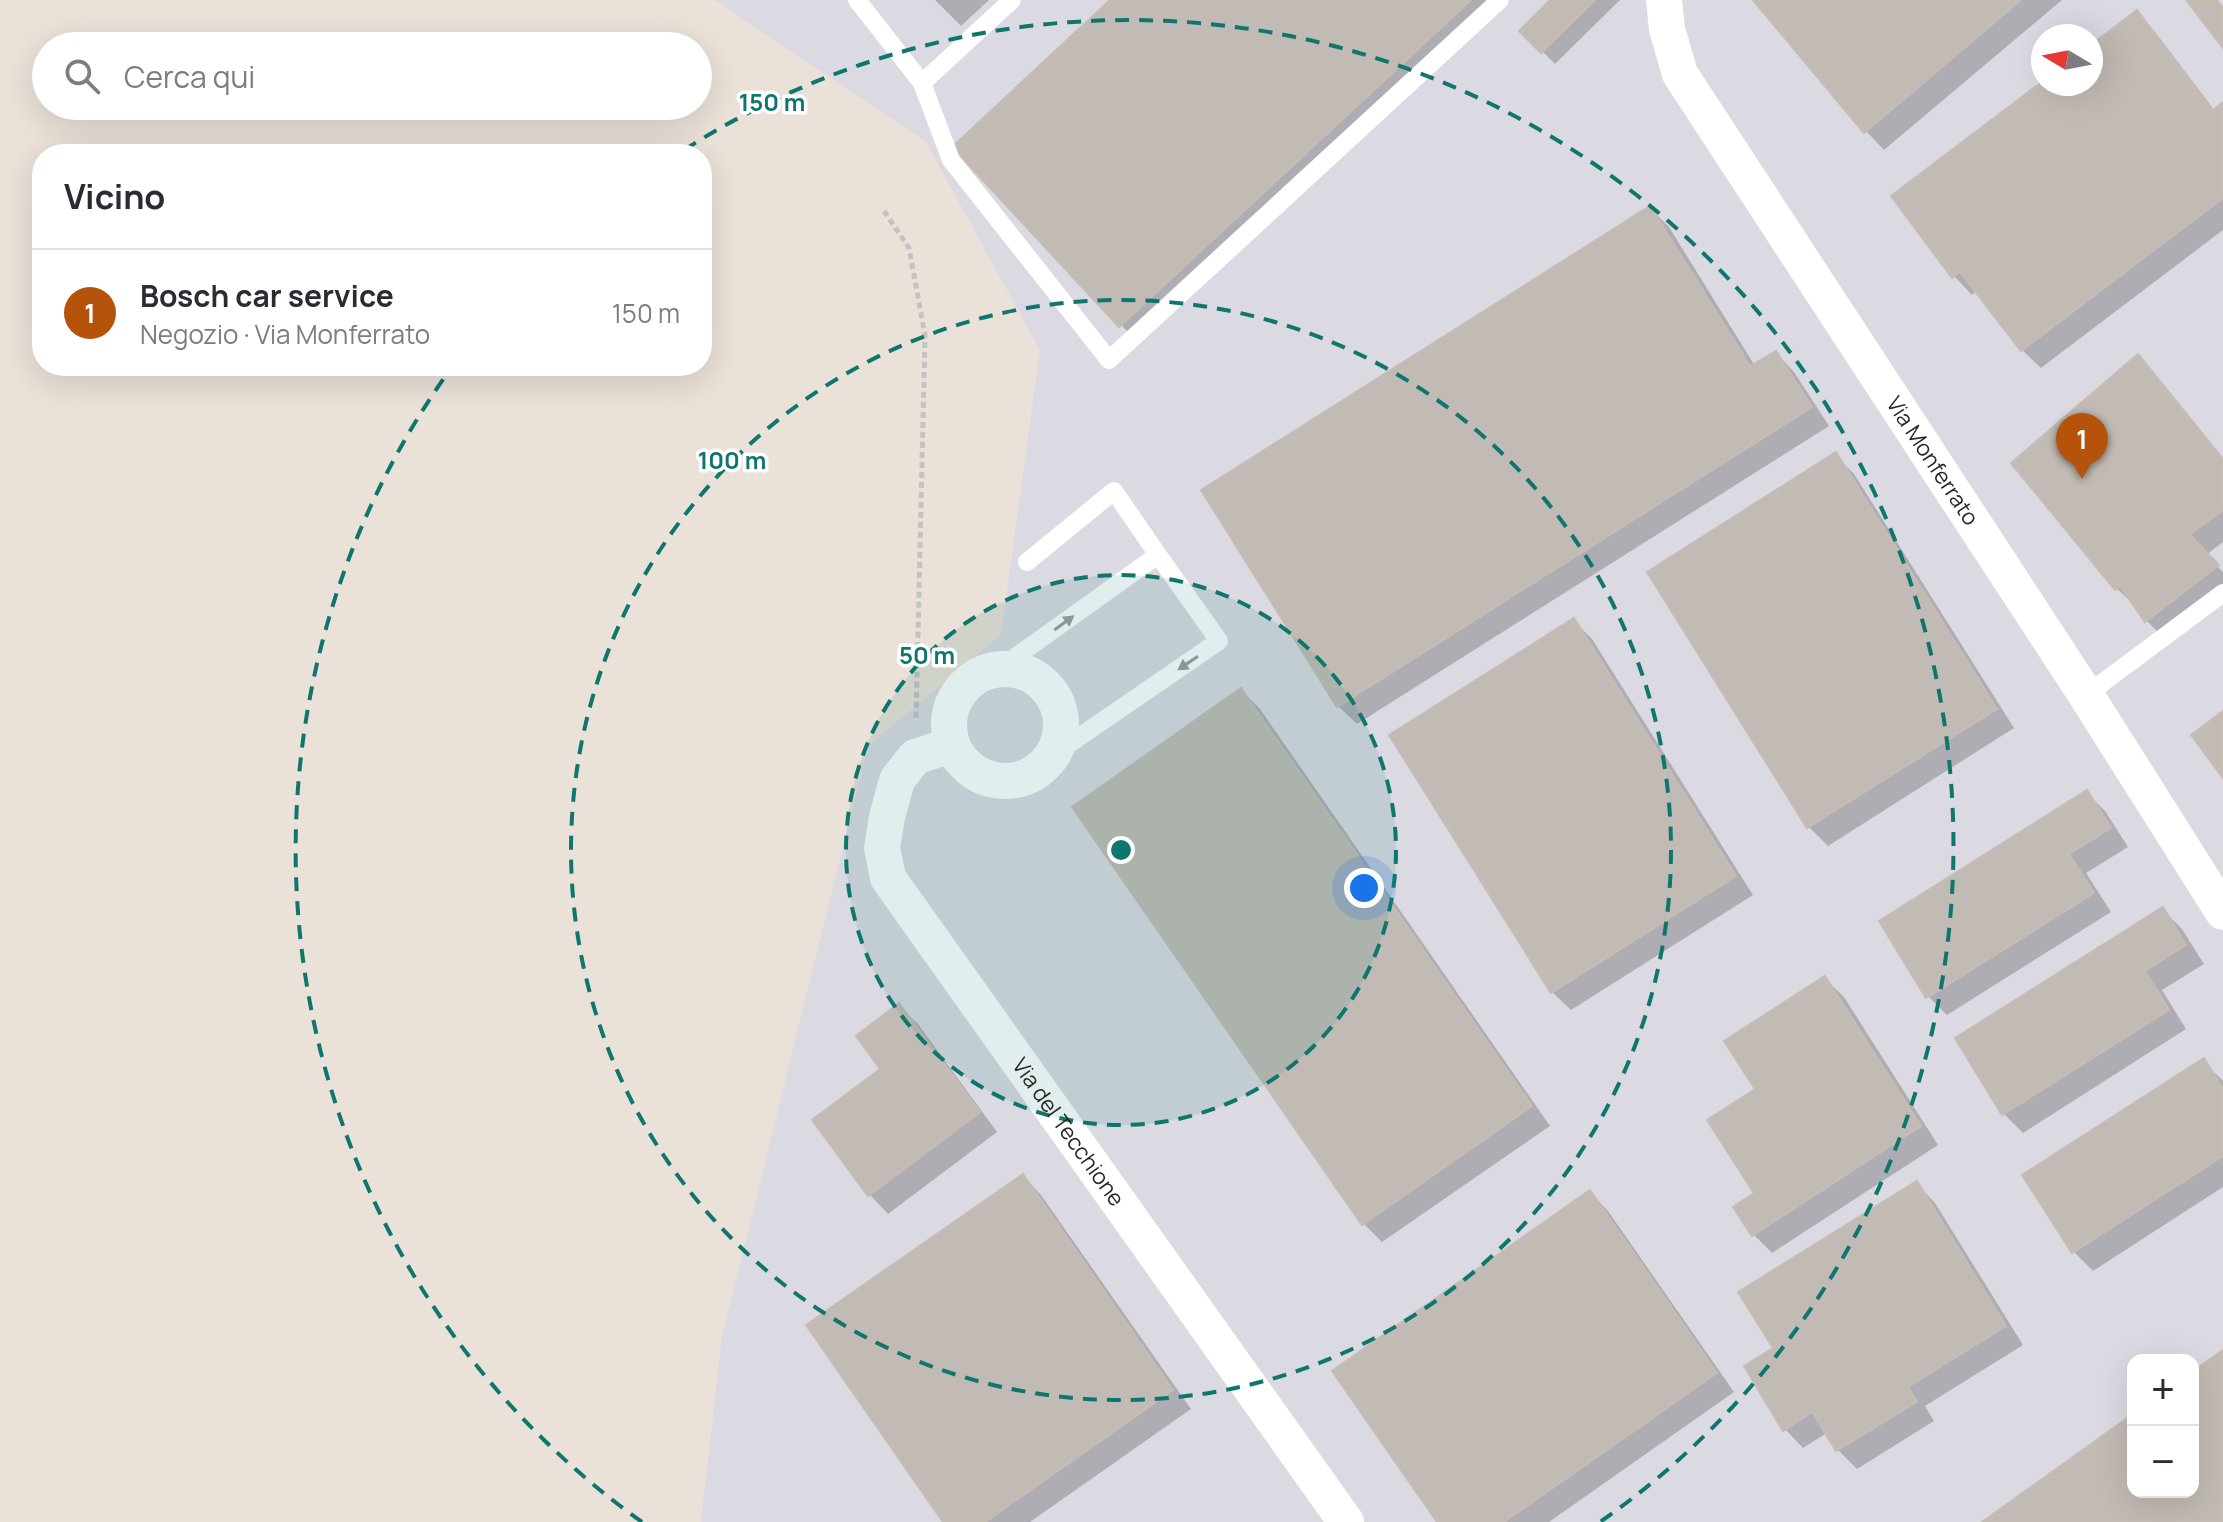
<!DOCTYPE html>
<html lang="it">
<meta charset="utf-8">
<style>
:root{--surface:#fff;--page:#f2f2f3;--text:#2b2b33;--muted:#7c7c81;--line:#e1e1e2;--accent:#b45309}
body{margin:0;font-family:Manrope,sans-serif;background:var(--page);color:var(--text)}
.controls{position:absolute;right:24px;bottom:24px;display:grid;overflow:hidden;border-radius:16px;box-shadow:0 8px 32px #0002}
.controls button{width:72px;height:72px;display:grid;place-items:center;padding:0;border:0;border-bottom:2px solid var(--line);background:var(--surface);color:var(--text);font:40px sans-serif}
.compass{position:absolute;left:2031px;top:24px;width:72px;height:72px;border-radius:50%;background:var(--surface);box-shadow:0 8px 32px #0002;rotate:280deg}
.you{position:absolute;left:1364px;top:888px;width:28px;height:28px;margin:-20px;border:6px solid #fff;border-radius:50%;background:#1a73e8;box-shadow:0 0 0 12px #1a73e833}
.badge{display:grid;place-items:center;width:52px;height:52px;border-radius:50%;background:var(--accent);color:#fff;font-size:26px;font-weight:700}
.pin{position:absolute;translate:-50% -66px;filter:drop-shadow(0 2px 4px #0008)}
.pin::after{content:'';position:absolute;top:42px;width:28px;height:24px;background:inherit;clip-path:polygon(0 0,100% 0,50% 100%)}
.list{margin:0;padding:0;list-style:none}
h2{display:flex;justify-content:space-between;align-items:center;height:104px;margin:0;padding:0 32px;font-size:34px}
h2 small{font-size:26px;font-weight:400;color:var(--muted)}
.list li{display:grid;grid-template-columns:52px 1fr auto;gap:24px;align-items:center;box-sizing:border-box;height:128px;padding:0 32px;border-top:2px solid var(--line)}
.list b{display:block;font-size:30px;white-space:nowrap}
.list p{margin:0;font-size:26px;white-space:nowrap;color:var(--muted)}
.list em{font-size:26px;font-style:normal;color:var(--muted)}
.icon{flex:none;width:44px;height:44px;fill:none;stroke:currentColor;stroke-width:2;stroke-linecap:round;stroke-linejoin:round}
.map{position:relative;flex:none;width:2223px;height:1522px;overflow:hidden}
.search{position:absolute;background:var(--surface);box-shadow:0 8px 32px #0002;left:32px;top:32px;width:680px;height:88px;display:flex;align-items:center;gap:20px;box-sizing:border-box;padding:0 28px;border-radius:44px;color:var(--muted);font-size:30px}
.panel{position:absolute;background:var(--surface);box-shadow:0 8px 32px #0002;left:32px;top:144px;width:680px;height:232px;border-radius:32px}
.map>svg:first-child{display:block}
.industrial{fill:#dbd9e2;fill-rule:evenodd}
.shadow{fill:#0003}
.building{fill:#c2bbb5;stroke:#c5bdb2;stroke-width:2}
.lines{fill:none;stroke-linecap:round;stroke-linejoin:round}
.path{stroke:#c3c3c3;stroke-width:5;stroke-dasharray:6 4;stroke-linecap:butt}
.service{stroke:#fff;stroke-width:18}
.minor{stroke:#fff;stroke-width:36}
.oneway{fill:#9e9e9e}
.ring{fill:none;stroke:#0f766e;stroke-width:4;stroke-dasharray:14 10}
.labels{text-anchor:middle;dominant-baseline:central;stroke-width:7;stroke-linejoin:round;paint-order:stroke}
.street-label{font-size:22px;fill:#272727;stroke:#fff}
.centre{fill:#0f766e;stroke:#fff;stroke-width:4}
.ring-label{font-size:24px;text-anchor:middle;font-weight:bold;fill:#0f766e;stroke:#fff;stroke-width:7;stroke-linejoin:round;paint-order:stroke}
</style>
<div class="map">
<svg width="2223" height="1522" viewBox="0 0 2223 1522">
<rect width="100%" height="100%" fill="#eae1d8"/>
<path class="industrial" d="M715 0H2223V1522H701L722 1336 868 746 1001 635 1040 350 926 142ZM2043 36H2091V84H2043ZM2133 1360H2193V1492H2133Z"/>
<path class="shadow" d="M935 0H989L961 26Z
M1113 0H1488L1139 344 955 147Z
M1553 0H1620L1555 64 1522 31Z
M1756 0H2062L1884 150 1866 131Z
M2137 13 2155 32 2215 111 2223 105V230L2041 368 2022 350 1977 291 1972 295 1954 276 2043 84H2091V48Z
M1650 208 1669 227 1755 366 1776 353 1794 372 1829 426 1357 724 1338 706Z
M2138 357 2156 376 2223 458V542L2206 555 2223 572V584L2159 633 2147 621 2136 606 2116 588Z
M1835 455 1854 474 2014 728 1828 846 1809 827 1649 573Z
M1574 621 1592 639 1753 895 1571 1010 1552 992Z
M1241 690 1260 709 1550 1126 1382 1242 1364 1224Z
M2087 793 2105 811 2128 847 2086 873 2111 912 1947 1015 1928 996Z
M2163 910 2182 929 2204 964 2162 990 2186 1029 2023 1133 2004 1114 1957 1039Z
M1825 979 1844 997 1938 1145 1772 1253 1753 1234 1758 1090Z
M899 1006 918 1024 997 1132 888 1214 870 1195 814 1120 883 1069Z
M2203 1061 2223 1081V1187L2093 1271 2074 1252 2025 1176Z
M1023 1176 1041 1195 1191 1409 1030 1522H945Z
M1917 1184 1935 1203 2023 1345 1925 1406 1934 1421 1857 1469 1838 1450 1827 1433 1803 1448 1785 1429Z
M1590 1192 1608 1211 1734 1392 1549 1522H1440Z"/>
<path class="building" d="M1110 0H1471L1119 327 952 147Z
M1550 0H1595L1541 53 1519 31Z
M1753 0H2021L1864 133Z
M2186 0H2217L2223 8V48Z
M2137 10 2198 91 1952 278 1891 196 2043 81V84H2091V45Z
M2198 91 2213 110 2223 102V198L2021 351 1960 272Z
M1650 206 1750 366 1776 351 1812 407 1337 707 1201 490Z
M2138 354 2223 459V510L2115 590 2011 463Z
M1836 452 1997 709 1807 828 1647 572Z
M2190 535 2219 565 2145 622 2120 586Z
M1574 618 1736 876 1551 993 1389 735Z
M1241 688 1532 1106 1362 1225 1072 807Z
M2223 711V778L2191 735Z
M2087 790 2111 828 2069 854 2094 893 1926 998 1879 921Z
M2163 907 2186 945 2145 971 2169 1010 2002 1115 1955 1038Z
M1825 976 1921 1126 1752 1236 1733 1207 1754 1193 1707 1120 1755 1089 1724 1041Z
M899 1003 980 1112 868 1196 812 1120 880 1069 856 1036Z
M2204 1058 2223 1089V1156L2072 1253 2022 1175Z
M1023 1174 1173 1390 985 1522H943L806 1325Z
M1917 1181 2006 1326 1908 1387 1917 1402 1836 1451 1812 1412 1783 1431 1744 1366 1773 1348 1738 1292Z
M1590 1190 1717 1373 1504 1522H1437L1332 1371Z
M2223 1350V1522H1982L2133 1414V1492H2193V1371Z"/>
<g class="lines">
<path class="path" d="M884 211 909 248 925 335 916 720"/>
<path class="service" d="M857 0 922 83
M1012 0 922 83 951 160 1109 360 1500 0
M1027 562 1114 491 1158 555
M1000 668 1158 555 1219 641 1053 755
M2086 695 2223 593"/>
<g class="minor">
<path id="s1" d="M1664 0 1667 29 1680 74 2086 695 2223 912"/>
<circle cx="1005" cy="725" r="56"/>
<path id="s2" d="M952 745 915 757 897 780 887 817 882 848 888 878 1346 1522"/>
</g>
</g>
<defs><path id="oneway-solid" d="M-6-.8H1V-3.2L6.5 0L1 3.2V.8H-6Z" transform="scale(2)"/></defs>
<g class="oneway">
<use href="#oneway-solid" transform="translate(1064 623) rotate(-36)"/>
<use href="#oneway-solid" transform="translate(1188 663) rotate(146)"/>
</g>
<circle cx="1121" cy="850" r="275" fill="#0f766e" fill-opacity=".12"/>
<g class="ring">
<circle cx="1121" cy="850" r="275"/>
<circle cx="1121" cy="850" r="550"/>
<path d="M642 1522A825 825 0 0 1 449 371M684 150A825 825 0 0 1 1600 1522"/>
</g>
<g class="labels">
<g class="street-label">
<text stroke="none"><textPath href="#s1" startOffset="538">Via Monferrato</textPath></text>
<text stroke="none"><textPath href="#s2" startOffset="480">Via del Tecchione</textPath></text>
</g>
</g>
<circle cx="1121" cy="850" r="12" class="centre"/>
<g class="ring-label">
<text x="772" y="111">150 m</text>
<text x="732" y="469">100 m</text>
<text x="927" y="664">50 m</text>
</g>
</svg>
<div class="controls">
<button>+</button>
<button>−</button>
</div>
<svg class="compass" viewBox="-18 -18 36 36"><path d="M0-13l5 13h-10z" fill="#e53935"/><path d="M0 13l5-13h-10z" fill="#7c7c81"/></svg>
<div class="you"></div>
<div class="pin badge" style="left:2082px;top:479px">1</div>
<div class="search"><svg class="icon" aria-label="search" viewBox="0 0 24 24"><circle cx="10" cy="10" r="6"/><path d="M15 15l6 6"/></svg>Cerca qui</div>
<section class="panel">
<h2>Vicino<small></small></h2>
<ul class="list">
<li><span class="badge">1</span><div><b>Bosch car service</b><p>Negozio · Via Monferrato</p></div><em>150 m</em></li>
</ul>
</section>
</div>
